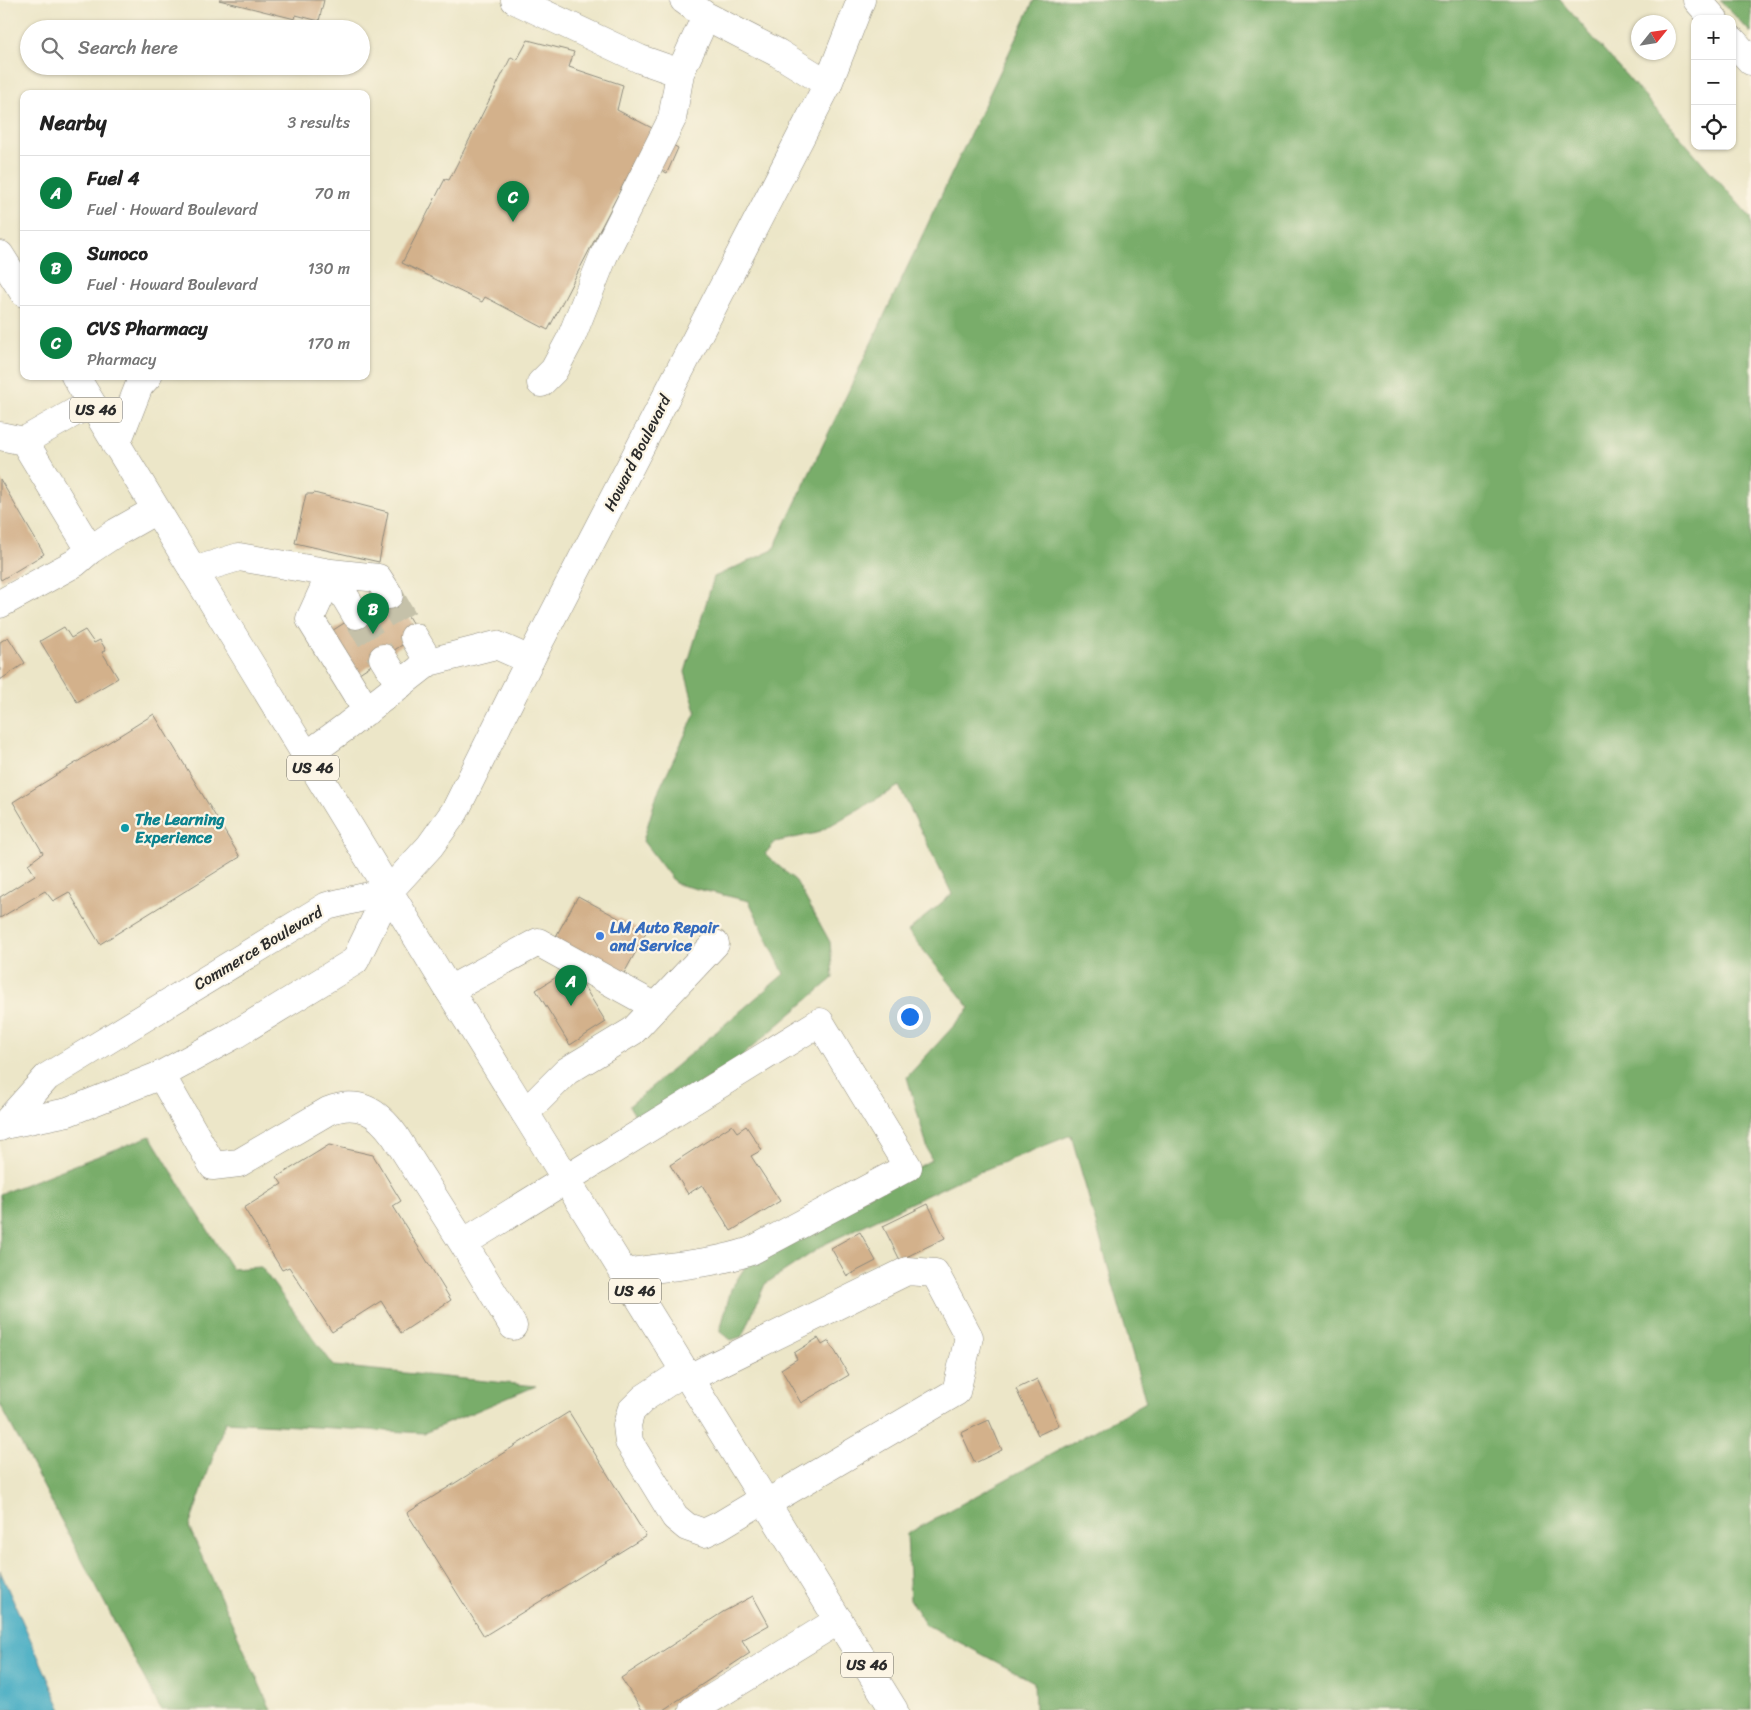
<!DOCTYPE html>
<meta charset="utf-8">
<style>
:root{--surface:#fff;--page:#f6f6f6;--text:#222;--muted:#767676;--line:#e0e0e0;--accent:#0b8043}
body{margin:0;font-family:Sriracha,sans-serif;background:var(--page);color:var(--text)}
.controls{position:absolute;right:15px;top:15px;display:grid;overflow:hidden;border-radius:10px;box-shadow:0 1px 4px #0004}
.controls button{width:45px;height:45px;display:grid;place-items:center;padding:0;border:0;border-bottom:1px solid var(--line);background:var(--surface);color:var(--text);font:25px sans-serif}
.compass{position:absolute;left:1631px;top:15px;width:45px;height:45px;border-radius:50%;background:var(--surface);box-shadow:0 1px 4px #0004;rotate:60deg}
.you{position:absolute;left:909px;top:1016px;width:18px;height:18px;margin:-12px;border:4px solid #fff;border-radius:50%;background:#1a73e8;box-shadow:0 0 0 8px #1a73e833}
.badge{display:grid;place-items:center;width:32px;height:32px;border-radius:50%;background:var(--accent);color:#fff;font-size:16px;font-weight:700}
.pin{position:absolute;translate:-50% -41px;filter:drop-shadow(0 1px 2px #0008)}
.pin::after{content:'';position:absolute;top:26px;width:18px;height:15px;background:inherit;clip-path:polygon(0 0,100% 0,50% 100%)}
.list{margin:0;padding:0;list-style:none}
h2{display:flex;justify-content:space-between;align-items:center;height:65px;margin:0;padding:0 20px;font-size:21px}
h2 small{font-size:16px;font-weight:400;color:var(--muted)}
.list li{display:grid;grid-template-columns:32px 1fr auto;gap:15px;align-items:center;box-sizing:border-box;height:75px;padding:0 20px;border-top:1px solid var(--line)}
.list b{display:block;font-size:19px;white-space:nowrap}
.list p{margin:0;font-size:16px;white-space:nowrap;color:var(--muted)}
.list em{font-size:16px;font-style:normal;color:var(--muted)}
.icon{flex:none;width:28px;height:28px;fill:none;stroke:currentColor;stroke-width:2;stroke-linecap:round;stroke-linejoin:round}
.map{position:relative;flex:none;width:1751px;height:1710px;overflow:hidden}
.search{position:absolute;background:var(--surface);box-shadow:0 1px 4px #0004;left:20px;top:20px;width:350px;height:55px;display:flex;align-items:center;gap:12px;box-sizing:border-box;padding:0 18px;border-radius:28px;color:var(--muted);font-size:19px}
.panel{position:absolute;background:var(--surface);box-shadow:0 1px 4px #0004;left:20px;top:90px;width:350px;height:290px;border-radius:10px}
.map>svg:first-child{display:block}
.forest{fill:#79ad6a;stroke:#526c4a}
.water{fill:#42abc2;stroke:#366b76}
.building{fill:#d3b18b}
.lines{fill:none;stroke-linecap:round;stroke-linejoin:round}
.minor-tunnel{stroke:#c5c1a9;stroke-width:28;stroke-dasharray:28 14;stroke-linecap:butt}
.minor-casing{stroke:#8c887a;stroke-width:29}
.major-casing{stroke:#8c887a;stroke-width:29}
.minor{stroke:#fff;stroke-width:28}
.major{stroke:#fff;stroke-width:28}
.culture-dot{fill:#0f9aa8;stroke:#fcf5e5;stroke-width:2}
.shop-dot{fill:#3f7fe0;stroke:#fcf5e5;stroke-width:2}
.labels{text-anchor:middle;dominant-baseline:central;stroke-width:4.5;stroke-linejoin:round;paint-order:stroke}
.shield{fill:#fcf5e5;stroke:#6a6863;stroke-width:1}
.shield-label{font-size:15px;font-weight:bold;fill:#2b2b2b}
.street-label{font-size:16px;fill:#2b2b2b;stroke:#fcf5e5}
.culture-label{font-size:16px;font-weight:bold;fill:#0d838f;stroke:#fcf5e5;text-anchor:start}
.shop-label{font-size:16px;font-weight:bold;fill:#366cbe;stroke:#fcf5e5;text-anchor:start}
</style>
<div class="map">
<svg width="1751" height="1710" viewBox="0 0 1751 1710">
<rect width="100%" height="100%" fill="#fcf5e5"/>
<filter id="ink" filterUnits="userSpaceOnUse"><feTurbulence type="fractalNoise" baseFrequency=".02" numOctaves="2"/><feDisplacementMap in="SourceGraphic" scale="10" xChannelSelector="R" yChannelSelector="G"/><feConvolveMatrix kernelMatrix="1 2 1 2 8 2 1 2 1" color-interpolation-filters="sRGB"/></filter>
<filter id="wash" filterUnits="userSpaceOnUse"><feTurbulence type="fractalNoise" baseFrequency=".0096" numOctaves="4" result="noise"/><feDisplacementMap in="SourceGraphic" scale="20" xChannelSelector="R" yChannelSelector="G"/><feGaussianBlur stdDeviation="1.12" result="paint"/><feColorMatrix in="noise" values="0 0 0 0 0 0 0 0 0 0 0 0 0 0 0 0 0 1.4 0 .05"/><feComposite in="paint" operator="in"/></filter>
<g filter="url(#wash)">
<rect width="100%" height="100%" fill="#ece6c8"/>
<path class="forest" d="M1034 0H1560L1751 218V1710H1035L1034 1682 925 1624 910 1600 907 1534 1146 1402 1071 1135 959 1180 827 1243 765 1284 743 1336 731 1340 720 1331 731 1289 747 1264 931 1160 907 1077 970 1008 908 931 952 894 899 786 817 833 775 842 765 854 796 881 830 942 833 978 736 1061 639 1121 629 1106 784 974 749 901 676 884 643 841 657 794 696 712 685 672 714 577 773 550Z
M1720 0H1751V33Z
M150 1136 232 1269 261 1267 334 1366 536 1386 424 1433 225 1422 189 1527 271 1710H161L0 1404V1194Z"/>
<path class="water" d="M0 1571 62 1710H0Z"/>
<g id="blocks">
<path class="building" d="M219 0H324L319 21 296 15 295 19Z
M528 40 574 52 569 67 623 85 617 110 652 128 650 132 678 148 667 173 637 158 548 330 485 297 482 302 402 263 445 179 449 180 511 57 517 60Z
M0 479 44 554 1 580 0 578Z
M314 493 388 512 379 562 295 543 306 494H313Z
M393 592 419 634 353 677 327 634Z
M64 627 71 638 85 630 94 643 100 640 106 650 102 652 118 678 77 702 40 641Z
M8 637 25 663 0 680V642Z
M154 714 240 857 100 944 69 892 53 901 45 891 0 918V897L35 875 28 864 43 853 13 802Z
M578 896 646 933 622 977 554 940Z
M572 967 606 1022 570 1045 536 990Z
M732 1125 737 1132 746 1126 762 1150 751 1156 780 1201 731 1231 702 1185 688 1194 670 1165Z
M329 1145 373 1155 401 1201 393 1206 451 1300 401 1333 381 1301 332 1332 289 1267 282 1270 244 1208 282 1184 277 1177Z
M928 1204 945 1238 900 1260 883 1226Z
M860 1232 876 1261 847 1276 831 1248Z
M818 1338 822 1345 829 1341 849 1375 801 1403 781 1369 797 1359 794 1353Z
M1037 1379 1059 1425 1038 1435 1016 1389Z
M569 1412 646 1536 484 1636 407 1513Z
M989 1420 1002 1450 975 1463 961 1433Z
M753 1596 769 1625 742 1640 750 1653 663 1710H642L621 1678 723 1612Z"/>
</g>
</g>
<g filter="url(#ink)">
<use href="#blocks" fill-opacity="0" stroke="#8c887a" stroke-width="1"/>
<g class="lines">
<path class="minor-tunnel" d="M389 595 414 637
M356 615 383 658"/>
<defs>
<path id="minor" d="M515 0 640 59 680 73
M684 0 706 16 778 53 828 84
M1697 0 1714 19
M1732 40 1751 61
M541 383 554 370 571 338 604 255 672 119 680 73 706 16
M91 403 24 441 90 550 117 532 156 510
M0 436 24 441
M116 445 139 386 148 376
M193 571 239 557 331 573 356 615
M0 604 75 563 90 550
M414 637 429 662
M383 658 400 685
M367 711 310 619 331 573 378 578 389 595
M306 756 347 726 429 662 496 645 530 660
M449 990 538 942 656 1007
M161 1075 213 1166 239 1163 328 1111C358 1099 377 1111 395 1136L463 1243
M525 1113 567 1071 633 1031 715 944
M513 1326 463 1243 820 1022 908 1167 751 1251C710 1265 667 1266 624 1273
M685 1371 644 1398 631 1411 627 1425 629 1442 675 1517 687 1527 704 1533 719 1526 764 1499
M689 1378 907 1271 935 1273 969 1337 956 1392 767 1503
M693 1710 839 1620"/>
<path id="major" d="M0 255 24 293
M75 376 449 990 894 1710
M4 1125 68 1112 161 1075 236 1034 355 961 389 891 430 846 455 811 530 660 828 84 861 0
M0 1127 4 1125 47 1077 327 906 389 891"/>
</defs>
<use href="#minor" class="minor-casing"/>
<use href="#major" class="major-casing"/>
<use href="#minor" class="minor"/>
<use href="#major" class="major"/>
</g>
</g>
<circle class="culture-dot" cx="125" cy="828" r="5"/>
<circle class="shop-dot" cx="600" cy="936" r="5"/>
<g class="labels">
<g class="shield">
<rect x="70" y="397.5" width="52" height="25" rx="4"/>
<rect x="287" y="755.5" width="52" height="25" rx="4"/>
<rect x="609" y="1278.5" width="52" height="25" rx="4"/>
<rect x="841" y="1652.5" width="52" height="25" rx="4"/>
</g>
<g class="shield-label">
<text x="96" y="410">US 46</text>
<text x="313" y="768">US 46</text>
<text x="635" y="1291">US 46</text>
<text x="867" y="1665">US 46</text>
</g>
<g class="street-label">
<text transform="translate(637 453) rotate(-63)">Howard Boulevard</text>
<text transform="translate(258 948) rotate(-31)">Commerce Boulevard</text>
</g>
<g class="culture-label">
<text x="135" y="819">The Learning<tspan x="135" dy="18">Experience</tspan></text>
</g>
<g class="shop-label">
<text x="610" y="927">LM Auto Repair<tspan x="610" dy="18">and Service</tspan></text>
</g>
</g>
</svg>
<div class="controls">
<button>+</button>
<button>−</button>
<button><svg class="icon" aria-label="locate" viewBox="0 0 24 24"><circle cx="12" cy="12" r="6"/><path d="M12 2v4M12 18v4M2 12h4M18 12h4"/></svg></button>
</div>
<svg class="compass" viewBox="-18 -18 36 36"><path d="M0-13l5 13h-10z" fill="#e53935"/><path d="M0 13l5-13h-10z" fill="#767676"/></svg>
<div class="you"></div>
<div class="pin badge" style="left:571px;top:1006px">A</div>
<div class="pin badge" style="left:373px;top:634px">B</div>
<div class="pin badge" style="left:513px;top:222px">C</div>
<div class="search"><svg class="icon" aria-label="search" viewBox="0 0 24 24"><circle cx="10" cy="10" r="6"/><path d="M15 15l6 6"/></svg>Search here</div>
<section class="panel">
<h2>Nearby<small>3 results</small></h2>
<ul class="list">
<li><span class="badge">A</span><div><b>Fuel 4</b><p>Fuel · Howard Boulevard</p></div><em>70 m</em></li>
<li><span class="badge">B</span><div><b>Sunoco</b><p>Fuel · Howard Boulevard</p></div><em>130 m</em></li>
<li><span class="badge">C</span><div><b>CVS Pharmacy</b><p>Pharmacy</p></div><em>170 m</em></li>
</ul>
</section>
</div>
